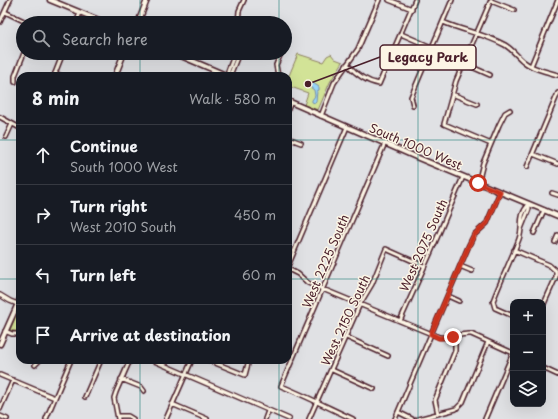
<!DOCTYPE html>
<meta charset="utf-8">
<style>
:root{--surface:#171b24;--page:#20242c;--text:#f1f3f6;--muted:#9ea1a6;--line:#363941}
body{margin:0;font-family:"Playpen Sans",sans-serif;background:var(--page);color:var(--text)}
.controls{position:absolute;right:12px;bottom:12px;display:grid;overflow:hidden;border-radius:8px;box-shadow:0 4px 16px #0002}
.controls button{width:36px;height:36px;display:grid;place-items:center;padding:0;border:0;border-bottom:1px solid var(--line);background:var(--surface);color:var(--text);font:20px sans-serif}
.stop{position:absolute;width:12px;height:12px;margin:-9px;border:3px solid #c8321e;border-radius:50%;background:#fff}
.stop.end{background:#c8321e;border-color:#fff;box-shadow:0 1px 4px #0008}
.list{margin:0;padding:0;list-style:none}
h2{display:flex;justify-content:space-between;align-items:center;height:52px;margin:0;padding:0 16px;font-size:17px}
h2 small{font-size:13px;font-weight:400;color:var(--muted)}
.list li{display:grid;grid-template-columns:26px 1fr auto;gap:12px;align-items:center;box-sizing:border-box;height:60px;padding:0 16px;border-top:1px solid var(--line)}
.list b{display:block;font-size:15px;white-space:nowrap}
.list p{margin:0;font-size:13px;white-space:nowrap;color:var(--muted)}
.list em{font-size:13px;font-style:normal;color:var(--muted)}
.icon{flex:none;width:22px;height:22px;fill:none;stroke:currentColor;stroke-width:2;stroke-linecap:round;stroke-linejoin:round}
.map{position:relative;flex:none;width:558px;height:419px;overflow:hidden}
.search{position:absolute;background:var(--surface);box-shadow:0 4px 16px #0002;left:16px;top:16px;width:276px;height:44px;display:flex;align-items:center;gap:10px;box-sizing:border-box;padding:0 14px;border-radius:22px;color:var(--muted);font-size:15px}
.panel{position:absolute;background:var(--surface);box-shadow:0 4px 16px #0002;left:16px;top:72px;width:276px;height:292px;border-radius:12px}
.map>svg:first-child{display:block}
.green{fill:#d2e397;stroke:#8e8161}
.water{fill:#97d5f9;stroke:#788ca7}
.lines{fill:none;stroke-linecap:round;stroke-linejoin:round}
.minor-casing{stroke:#4a1f2b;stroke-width:6}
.tertiary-casing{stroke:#4a1f2b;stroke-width:6}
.secondary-casing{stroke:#4a1f2b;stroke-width:7}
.minor{stroke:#fcf5e5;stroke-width:3}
.tertiary{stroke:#fcf5e5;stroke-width:3.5}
.secondary{stroke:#fcf5e5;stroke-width:4}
.route{stroke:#c8321e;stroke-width:5}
.grid{fill:none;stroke:#0f766e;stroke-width:1;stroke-opacity:0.55}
.labels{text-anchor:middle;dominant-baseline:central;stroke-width:3;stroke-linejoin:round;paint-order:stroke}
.street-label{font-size:12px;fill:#4a1f2b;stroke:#fcf5e5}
.leader{fill:none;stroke:#4a1f2b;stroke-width:1.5}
.callout-dot{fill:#4a1f2b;stroke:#fcf5e5;stroke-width:1.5}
.callout{fill:#fcf5e5;stroke:#4a1f2b;stroke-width:1.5}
.callout-label{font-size:13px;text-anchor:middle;font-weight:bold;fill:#4a1f2b}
</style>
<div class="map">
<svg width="558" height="419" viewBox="0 0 558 419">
<rect width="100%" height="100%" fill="#e0e1e4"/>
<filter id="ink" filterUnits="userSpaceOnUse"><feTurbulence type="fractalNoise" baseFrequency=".025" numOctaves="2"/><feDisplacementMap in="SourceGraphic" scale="8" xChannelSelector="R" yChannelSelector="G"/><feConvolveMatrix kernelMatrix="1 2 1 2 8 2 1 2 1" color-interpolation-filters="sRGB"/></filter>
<g filter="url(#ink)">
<path class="green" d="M298 54 323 62 327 56 331 54 335 59 343 62 330 82 318 110 304 105 308 93 288 86V78Z
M19 308 20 331H14L10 330Z"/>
<path class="water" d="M310 81 319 87V90L317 91 316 102 315 103 312 102V100L315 96 314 90 307 85 308 82Z"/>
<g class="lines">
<defs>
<path id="minor" d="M389 0 412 9
M491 0 456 81 444 124 491 144
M491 1 514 10
M5 12 28 23
M0 22 10 0
M443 22C463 31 485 34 505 45 512 49 517 56 523 61 532 69 547 72 558 75
M76 23 80 13
M238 23 239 11 244 0
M401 34 431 47
M463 63 490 75
M347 64C355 73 367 82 379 84L415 0
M531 66 558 0
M55 73 61 76
M54 76 63 53
M228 76 231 73 239 53
M228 76V71L235 53
M278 76 276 65 281 53
M15 82V76L24 53
M452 94 477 104
M413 105 411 97 452 0
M288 109 291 102
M321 116 334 83 358 49 379 0
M0 117 20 128
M6 137 12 124
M288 138 301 143
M533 154 558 164
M527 167 558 93
M478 183 483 163 499 125 505 113 510 110
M552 193 558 195
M521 229 529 209V204
M534 233 544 210
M555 242 558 235
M514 250 549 265 556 271V277L543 306
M288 266 347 127
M460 266 472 271
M288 269 298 274 308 283 439 337C450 339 460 333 471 334L513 353 485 419
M448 296 459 301
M513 316 495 308 493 301C501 280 511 260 519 239 524 225 517 217 529 204
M400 321 431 252 463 177
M5 331 12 334H20
M346 337 388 356
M208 360 245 375 249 360
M35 365 40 360
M543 368 558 375
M332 370 374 389
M0 375 55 398
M121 379 141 387 144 391
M85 397 101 360
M172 404 207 419
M0 409 13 380
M398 412 412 419
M438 414 435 400 455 351V336
M0 416 7 419
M118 416H128L133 419
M46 419 71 360
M118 419 114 398 116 392 130 360
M166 419 192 360
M265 419 268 411
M309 419 360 304 372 284 386 249 424 266
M353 419C329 408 306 396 281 386L385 143
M395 419 469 245 474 235 487 223 500 192
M418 419 456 409 463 402 488 342"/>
<path id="tertiary" d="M0 295 10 301 20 305
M152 360 289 419"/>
<path id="secondary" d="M50 0 106 23
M138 23 147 0
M174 53 228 76
M115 76 124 53
M288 101 416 157 558 216
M0 344 20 299"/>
</defs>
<use href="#minor" class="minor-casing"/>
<use href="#tertiary" class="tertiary-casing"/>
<use href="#secondary" class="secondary-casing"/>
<use href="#minor" class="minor"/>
<use href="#tertiary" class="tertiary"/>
<use href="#secondary" class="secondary"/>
</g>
</g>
<g class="lines" filter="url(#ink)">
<path class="route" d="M453 337 439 338 431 334 469 245 474 235 487 223 500 192 478 183"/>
</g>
<path class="grid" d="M140 0V23M279 0V23M418 0V419M140 53V76M279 53V76M0 140H20M288 140H558M0 279H20M288 279H558M140 360V419M279 360V419"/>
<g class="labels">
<g class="street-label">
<text transform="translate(416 146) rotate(23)">South 1000 West</text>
<text transform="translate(423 245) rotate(-66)">West 2075 South</text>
<text transform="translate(325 261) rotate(-67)">West 2225 South</text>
<text transform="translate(345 320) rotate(-65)">West 2150 South</text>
</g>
</g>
<path class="leader" d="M308 84L380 57"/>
<circle class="callout-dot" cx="308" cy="84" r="4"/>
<rect class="callout" x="380" y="45" width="96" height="25" rx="4"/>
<g class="callout-label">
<text x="428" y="62">Legacy Park</text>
</g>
</svg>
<div class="controls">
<button>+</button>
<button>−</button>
<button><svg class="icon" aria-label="layers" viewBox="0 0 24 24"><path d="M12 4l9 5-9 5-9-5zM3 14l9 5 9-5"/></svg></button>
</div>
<div class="stop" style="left:478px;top:183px"></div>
<div class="stop end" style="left:453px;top:337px"></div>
<div class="search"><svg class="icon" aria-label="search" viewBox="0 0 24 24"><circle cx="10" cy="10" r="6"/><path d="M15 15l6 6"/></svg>Search here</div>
<section class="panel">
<h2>8 min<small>Walk · 580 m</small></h2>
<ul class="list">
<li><svg class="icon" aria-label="ahead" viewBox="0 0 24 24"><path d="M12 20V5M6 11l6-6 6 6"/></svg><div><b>Continue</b><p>South 1000 West</p></div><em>70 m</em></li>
<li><svg class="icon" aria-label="right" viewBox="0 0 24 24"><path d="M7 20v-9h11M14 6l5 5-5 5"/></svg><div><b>Turn right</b><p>West 2010 South</p></div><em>450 m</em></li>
<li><svg class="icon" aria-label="left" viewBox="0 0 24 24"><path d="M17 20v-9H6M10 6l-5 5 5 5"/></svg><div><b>Turn left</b></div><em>60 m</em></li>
<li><svg class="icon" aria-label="arrive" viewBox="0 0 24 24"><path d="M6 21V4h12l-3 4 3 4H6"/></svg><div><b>Arrive at destination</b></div></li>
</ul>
</section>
</div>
